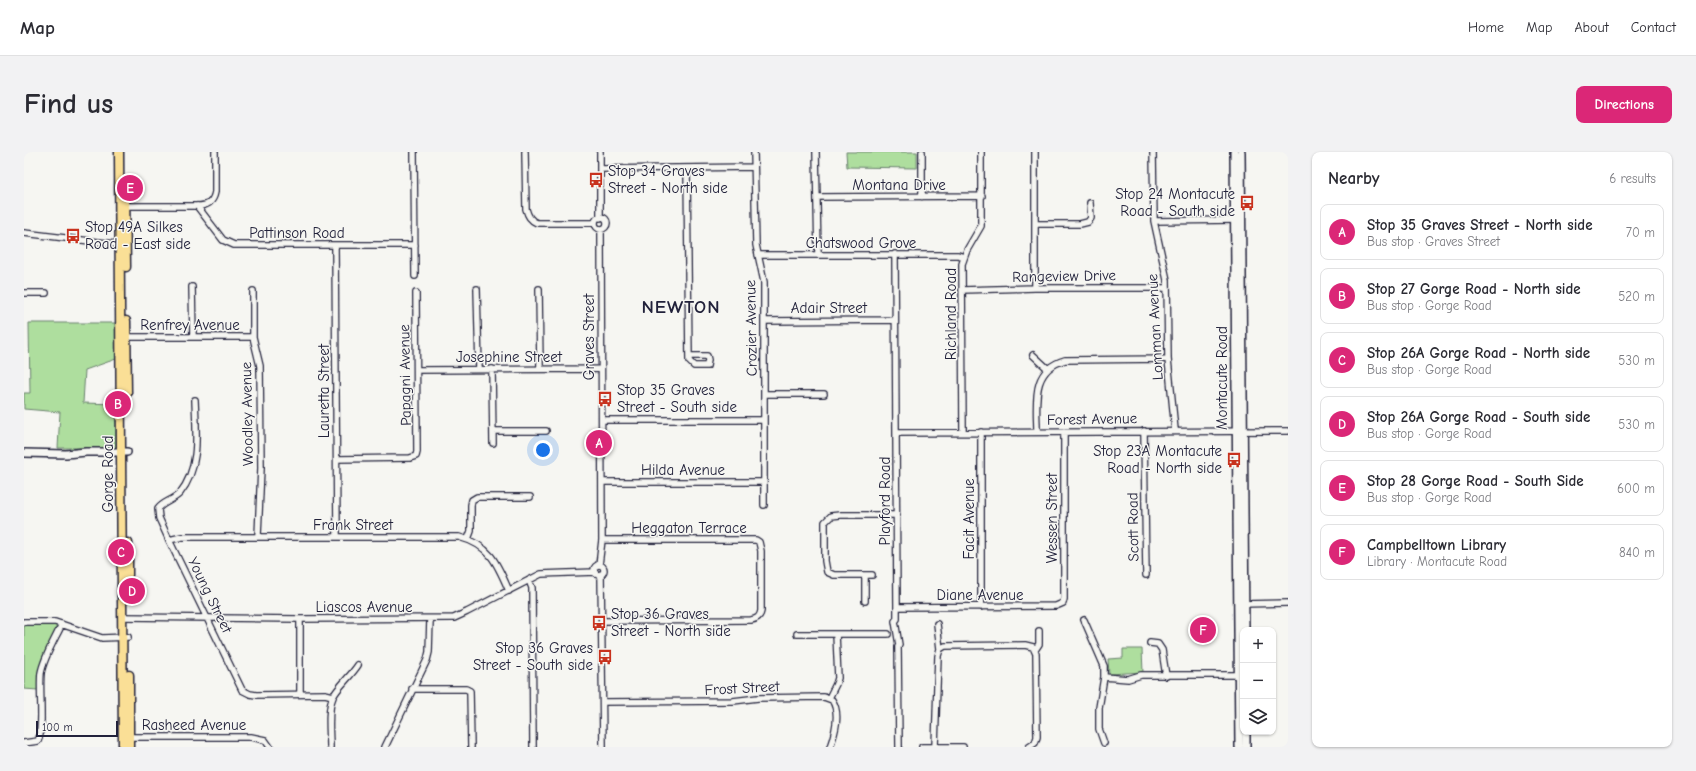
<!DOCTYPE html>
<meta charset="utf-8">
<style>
:root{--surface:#fff;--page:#f2f2f3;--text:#2b2b33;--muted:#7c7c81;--line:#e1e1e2;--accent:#db2777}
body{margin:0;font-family:"Comic Neue",sans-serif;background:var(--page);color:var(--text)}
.controls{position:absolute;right:12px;bottom:12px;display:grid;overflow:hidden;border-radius:8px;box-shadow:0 1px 3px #0004}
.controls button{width:36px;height:36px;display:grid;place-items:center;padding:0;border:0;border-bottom:1px solid var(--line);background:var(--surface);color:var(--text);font:20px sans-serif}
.scale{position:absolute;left:12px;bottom:10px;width:82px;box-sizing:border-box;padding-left:4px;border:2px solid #22223b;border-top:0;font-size:11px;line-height:14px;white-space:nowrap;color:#22223b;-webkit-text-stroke:3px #f6f6f2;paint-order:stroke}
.you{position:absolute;left:519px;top:298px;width:14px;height:14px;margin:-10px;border:3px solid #fff;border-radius:50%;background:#1a73e8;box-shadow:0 0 0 6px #1a73e833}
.badge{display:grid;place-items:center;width:26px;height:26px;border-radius:50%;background:var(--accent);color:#fff;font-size:13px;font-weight:700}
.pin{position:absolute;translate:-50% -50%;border:2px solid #fff;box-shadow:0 1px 4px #0006}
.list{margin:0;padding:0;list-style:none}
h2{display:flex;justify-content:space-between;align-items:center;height:52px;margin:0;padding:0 16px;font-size:17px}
h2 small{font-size:13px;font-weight:400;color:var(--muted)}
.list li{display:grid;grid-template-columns:26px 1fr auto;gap:12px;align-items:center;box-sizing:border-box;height:56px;margin:0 8px 8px;padding:0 8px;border:1px solid var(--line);border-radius:8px}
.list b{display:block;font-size:15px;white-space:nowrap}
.list p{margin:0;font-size:13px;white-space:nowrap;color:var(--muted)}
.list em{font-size:13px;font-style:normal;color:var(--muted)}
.icon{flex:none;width:22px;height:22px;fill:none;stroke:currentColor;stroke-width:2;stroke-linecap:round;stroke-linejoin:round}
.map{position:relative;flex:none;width:1264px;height:595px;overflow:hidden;border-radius:8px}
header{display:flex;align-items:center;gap:24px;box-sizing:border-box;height:56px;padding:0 20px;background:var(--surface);border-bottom:1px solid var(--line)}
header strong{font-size:19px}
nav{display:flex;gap:22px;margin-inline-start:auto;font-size:14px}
.intro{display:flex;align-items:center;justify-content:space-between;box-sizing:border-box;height:96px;padding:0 24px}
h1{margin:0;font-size:28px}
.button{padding:10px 18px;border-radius:8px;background:var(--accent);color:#fff;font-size:14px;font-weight:700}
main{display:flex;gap:24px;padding:0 24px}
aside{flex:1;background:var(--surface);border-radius:8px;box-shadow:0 1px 3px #0004}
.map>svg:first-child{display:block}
.green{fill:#aede9e;stroke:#68806c}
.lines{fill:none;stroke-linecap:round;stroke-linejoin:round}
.street-casing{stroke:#22223b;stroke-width:8}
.secondary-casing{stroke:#22223b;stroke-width:10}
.primary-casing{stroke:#22223b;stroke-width:11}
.street{stroke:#f6f6f2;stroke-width:5.5}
.secondary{stroke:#f6f6f2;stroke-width:7}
.primary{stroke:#fadf96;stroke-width:8}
.labels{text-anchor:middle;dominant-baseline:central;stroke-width:3;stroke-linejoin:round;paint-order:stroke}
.poi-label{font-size:15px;fill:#22223b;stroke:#f6f6f2;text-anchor:start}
.street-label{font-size:15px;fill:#22223b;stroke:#f6f6f2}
.district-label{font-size:19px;font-weight:bold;letter-spacing:1px;fill:#22223b;stroke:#f6f6f2}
</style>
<header>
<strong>Map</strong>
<nav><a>Home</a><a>Map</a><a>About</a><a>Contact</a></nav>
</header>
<div class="intro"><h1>Find us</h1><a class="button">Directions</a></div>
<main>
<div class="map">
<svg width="1264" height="595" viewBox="0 0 1264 595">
<rect width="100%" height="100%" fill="#f6f6f2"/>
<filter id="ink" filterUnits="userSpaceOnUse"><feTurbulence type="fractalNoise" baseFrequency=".025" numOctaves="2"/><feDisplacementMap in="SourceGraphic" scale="8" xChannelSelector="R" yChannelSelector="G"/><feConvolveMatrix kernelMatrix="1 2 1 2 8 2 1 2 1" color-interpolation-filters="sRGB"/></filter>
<g filter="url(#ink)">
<path class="green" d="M822 0H893V16L823 15Z
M5 171H92V207L61 218 59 251 92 252V296H34L36 260 0 257V241H6Z
M0 472H18L35 474 15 517 14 538 0 537Z
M1099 497H1118L1119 520 1085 522 1084 507 1099 506Z"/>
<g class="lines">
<defs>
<path id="street" d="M390 0 391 124
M501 0 502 57C504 64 506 68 513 71H571
M576 0V66
M730 0 732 93 740 130V353
M792 0 794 103
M898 0V45
M1011 0V136
M1129 0 1130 69 1143 128 1144 207 1151 278
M663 16 665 209 670 214H683L684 208 683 204H665
M576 17 730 15
M793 45 958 44
M99 54H173C183 54 189 51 191 40V0
M173 54 199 88 210 93H391
M571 71a6 6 0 1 1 12 0a6 6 0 1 1-12 0Z
M1130 69 1213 68
M1011 72H1056L1064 70 1067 66 1066 51
M0 81 99 93
M311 94 313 384
M871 102 873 455V467L871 469 875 493 874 495 875 595
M734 103H934L940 105
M168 135 169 185
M453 137 455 217
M515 137 516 217
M938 138 1011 136H1143
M229 139V185L236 214 237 316 234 384
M0 141H22
M740 169 871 168
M99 185H229
M1009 203 1023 216
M468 217 469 291
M393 218 577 217
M740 242H800
M171 248C172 279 177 315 156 341 150 348 139 350 134 357L135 366 145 388 218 538 226 542 232 543 301 542 309 544
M578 268H740
M469 279H522
M1120 279 1122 423
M939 280 938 112 943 98 957 74V0
M1013 280C1013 251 1006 218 1041 208L1144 207
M872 281 1264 279
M313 307 386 306 392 304 393 300 392 141
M578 330H740
M444 387 447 379V353L448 348 453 345H506
M145 388 158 385H435C466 393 473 411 485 439
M578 388H732L735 390 737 399V459C736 465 733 467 727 468L579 469
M575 413 578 388 577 77
M570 418a5 5 0 1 1 10 0a5 5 0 1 1-10 0Z
M577 422 579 595
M848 423H810L803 420 801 409V370L807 364 816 363H873
M505 428 508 436 509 595
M841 449V423
M1218 452 1264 451
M873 455 1032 454 1039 451 1040 447V280
M957 455V280
M99 465 276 467 430 466 443 460 517 422 571 420
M276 467V542
M1060 468 1080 514V525L1075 556V577L1080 591
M0 470H31L78 486 104 485
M913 472 916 497
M773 482H812L814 526 812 532 805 546
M812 482H864
M1126 491 1134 492 1138 498 1142 524
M1011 498 1015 492V479
M1080 525 1104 527 1117 523H1219
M388 537H442L446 539 447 595
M579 550 709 549 734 546 800 545 808 548C817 561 811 581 806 595
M102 585H227L241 588 246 595
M0 591 14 589C20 577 15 539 17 521 20 505 31 487 38 472
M306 595C306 582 303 557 309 545 313 536 327 524 334 513
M361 595 403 508 405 500 406 467
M898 595H939
M911 595 914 504 916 497 921 494 1001 493 1009 495 1012 502 1013 585 1011 591 1005 595"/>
<path id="secondary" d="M1210 0 1215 595
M1217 0 1221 478
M0 301 42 302 62 300H103
M1222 580V595"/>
<path id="primary" d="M95 0 99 595
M101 37 102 115
M102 169 103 241
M104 391V423
M105 523V595"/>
</defs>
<use href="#street" class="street-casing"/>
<use href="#secondary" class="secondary-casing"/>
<use href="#primary" class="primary-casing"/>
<use href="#street" class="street"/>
<use href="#secondary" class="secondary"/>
<use href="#primary" class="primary"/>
</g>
</g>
<defs>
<symbol id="bus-bare" viewBox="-9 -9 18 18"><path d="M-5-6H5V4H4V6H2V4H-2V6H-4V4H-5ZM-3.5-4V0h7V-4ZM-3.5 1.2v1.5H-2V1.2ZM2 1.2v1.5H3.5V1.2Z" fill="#c8321e" stroke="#f6f6f2" stroke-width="2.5" paint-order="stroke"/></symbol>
</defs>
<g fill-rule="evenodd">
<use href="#bus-bare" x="561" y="17" width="22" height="22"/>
<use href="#bus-bare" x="1212" y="40" width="22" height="22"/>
<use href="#bus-bare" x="38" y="73" width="22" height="22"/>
<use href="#bus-bare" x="570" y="236" width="22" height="22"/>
<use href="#bus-bare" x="1199" y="297" width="22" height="22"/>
<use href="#bus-bare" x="564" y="460" width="22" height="22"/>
<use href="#bus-bare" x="570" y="494" width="22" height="22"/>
</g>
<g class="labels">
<g class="poi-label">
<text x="584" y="19">Stop 34 Graves<tspan x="584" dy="17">Street - North side</tspan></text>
<text x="1211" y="42" text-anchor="end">Stop 24 Montacute<tspan x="1211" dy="17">Road - South side</tspan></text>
<text x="61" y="75">Stop 49A Silkes<tspan x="61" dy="17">Road - East side</tspan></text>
<text x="593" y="238">Stop 35 Graves<tspan x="593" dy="17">Street - South side</tspan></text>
<text x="1198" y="299" text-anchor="end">Stop 23A Montacute<tspan x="1198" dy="17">Road - North side</tspan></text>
<text x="587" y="462">Stop 36 Graves<tspan x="587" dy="17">Street - North side</tspan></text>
<text x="569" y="496" text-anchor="end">Stop 36 Graves<tspan x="569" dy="17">Street - South side</tspan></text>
</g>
<g class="street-label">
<text x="875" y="33">Montana Drive</text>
<text x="273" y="81">Pattinson Road</text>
<text x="837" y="91">Chatswood Grove</text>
<text transform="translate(1040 124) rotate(-1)">Rangeview Drive</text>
<text x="805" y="156">Adair Street</text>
<text transform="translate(927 162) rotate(-90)">Richland Road</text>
<text x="166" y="173">Renfrey Avenue</text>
<text transform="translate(1131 175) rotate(-93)">Lomman Avenue</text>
<text transform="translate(727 176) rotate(-91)">Crozier Avenue</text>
<text transform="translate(565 185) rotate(-90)">Graves Street</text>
<text x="485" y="205">Josephine Street</text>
<text transform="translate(381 223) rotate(-91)">Papagni Avenue</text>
<text transform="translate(1198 226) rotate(-90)">Montacute Road</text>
<text transform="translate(300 239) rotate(-90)">Lauretta Street</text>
<text transform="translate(223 262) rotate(-91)">Woodley Avenue</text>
<text transform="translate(1068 267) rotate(-1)">Forest Avenue</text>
<text x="659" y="318">Hilda Avenue</text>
<text transform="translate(84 322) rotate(-90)">Gorge Road</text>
<text transform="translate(861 349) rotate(-90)">Playford Road</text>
<text transform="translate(1028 366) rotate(-90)">Wessen Street</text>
<text transform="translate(945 367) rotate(-90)">Facit Avenue</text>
<text x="329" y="373">Frank Street</text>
<text transform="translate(1109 375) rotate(-91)">Scott Road</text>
<text x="665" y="376">Heggaton Terrace</text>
<text transform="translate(186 443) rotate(64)">Young Street</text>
<text x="956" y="443">Diane Avenue</text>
<text x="340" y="455">Liascos Avenue</text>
<text transform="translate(718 536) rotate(-3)">Frost Street</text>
<text x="170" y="573">Rasheed Avenue</text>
</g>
<g class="district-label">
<text x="657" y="155">NEWTON</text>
</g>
</g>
</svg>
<div class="controls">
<button>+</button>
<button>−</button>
<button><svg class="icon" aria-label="layers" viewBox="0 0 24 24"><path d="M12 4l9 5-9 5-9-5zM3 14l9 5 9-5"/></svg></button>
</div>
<div class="scale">100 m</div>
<div class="you"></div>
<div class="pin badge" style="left:575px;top:291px">A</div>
<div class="pin badge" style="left:94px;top:252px">B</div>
<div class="pin badge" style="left:97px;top:400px">C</div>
<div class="pin badge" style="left:108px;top:439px">D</div>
<div class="pin badge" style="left:106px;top:36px">E</div>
<div class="pin badge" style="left:1179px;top:478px">F</div>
</div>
<aside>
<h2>Nearby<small>6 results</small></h2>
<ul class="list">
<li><span class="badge">A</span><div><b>Stop 35 Graves Street - North side</b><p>Bus stop · Graves Street</p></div><em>70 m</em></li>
<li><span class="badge">B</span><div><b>Stop 27 Gorge Road - North side</b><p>Bus stop · Gorge Road</p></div><em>520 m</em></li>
<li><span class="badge">C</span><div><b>Stop 26A Gorge Road - North side</b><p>Bus stop · Gorge Road</p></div><em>530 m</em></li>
<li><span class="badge">D</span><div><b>Stop 26A Gorge Road - South side</b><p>Bus stop · Gorge Road</p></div><em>530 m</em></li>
<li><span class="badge">E</span><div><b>Stop 28 Gorge Road - South Side</b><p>Bus stop · Gorge Road</p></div><em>600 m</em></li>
<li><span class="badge">F</span><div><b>Campbelltown Library</b><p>Library · Montacute Road</p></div><em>840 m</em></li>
</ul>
</aside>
</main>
